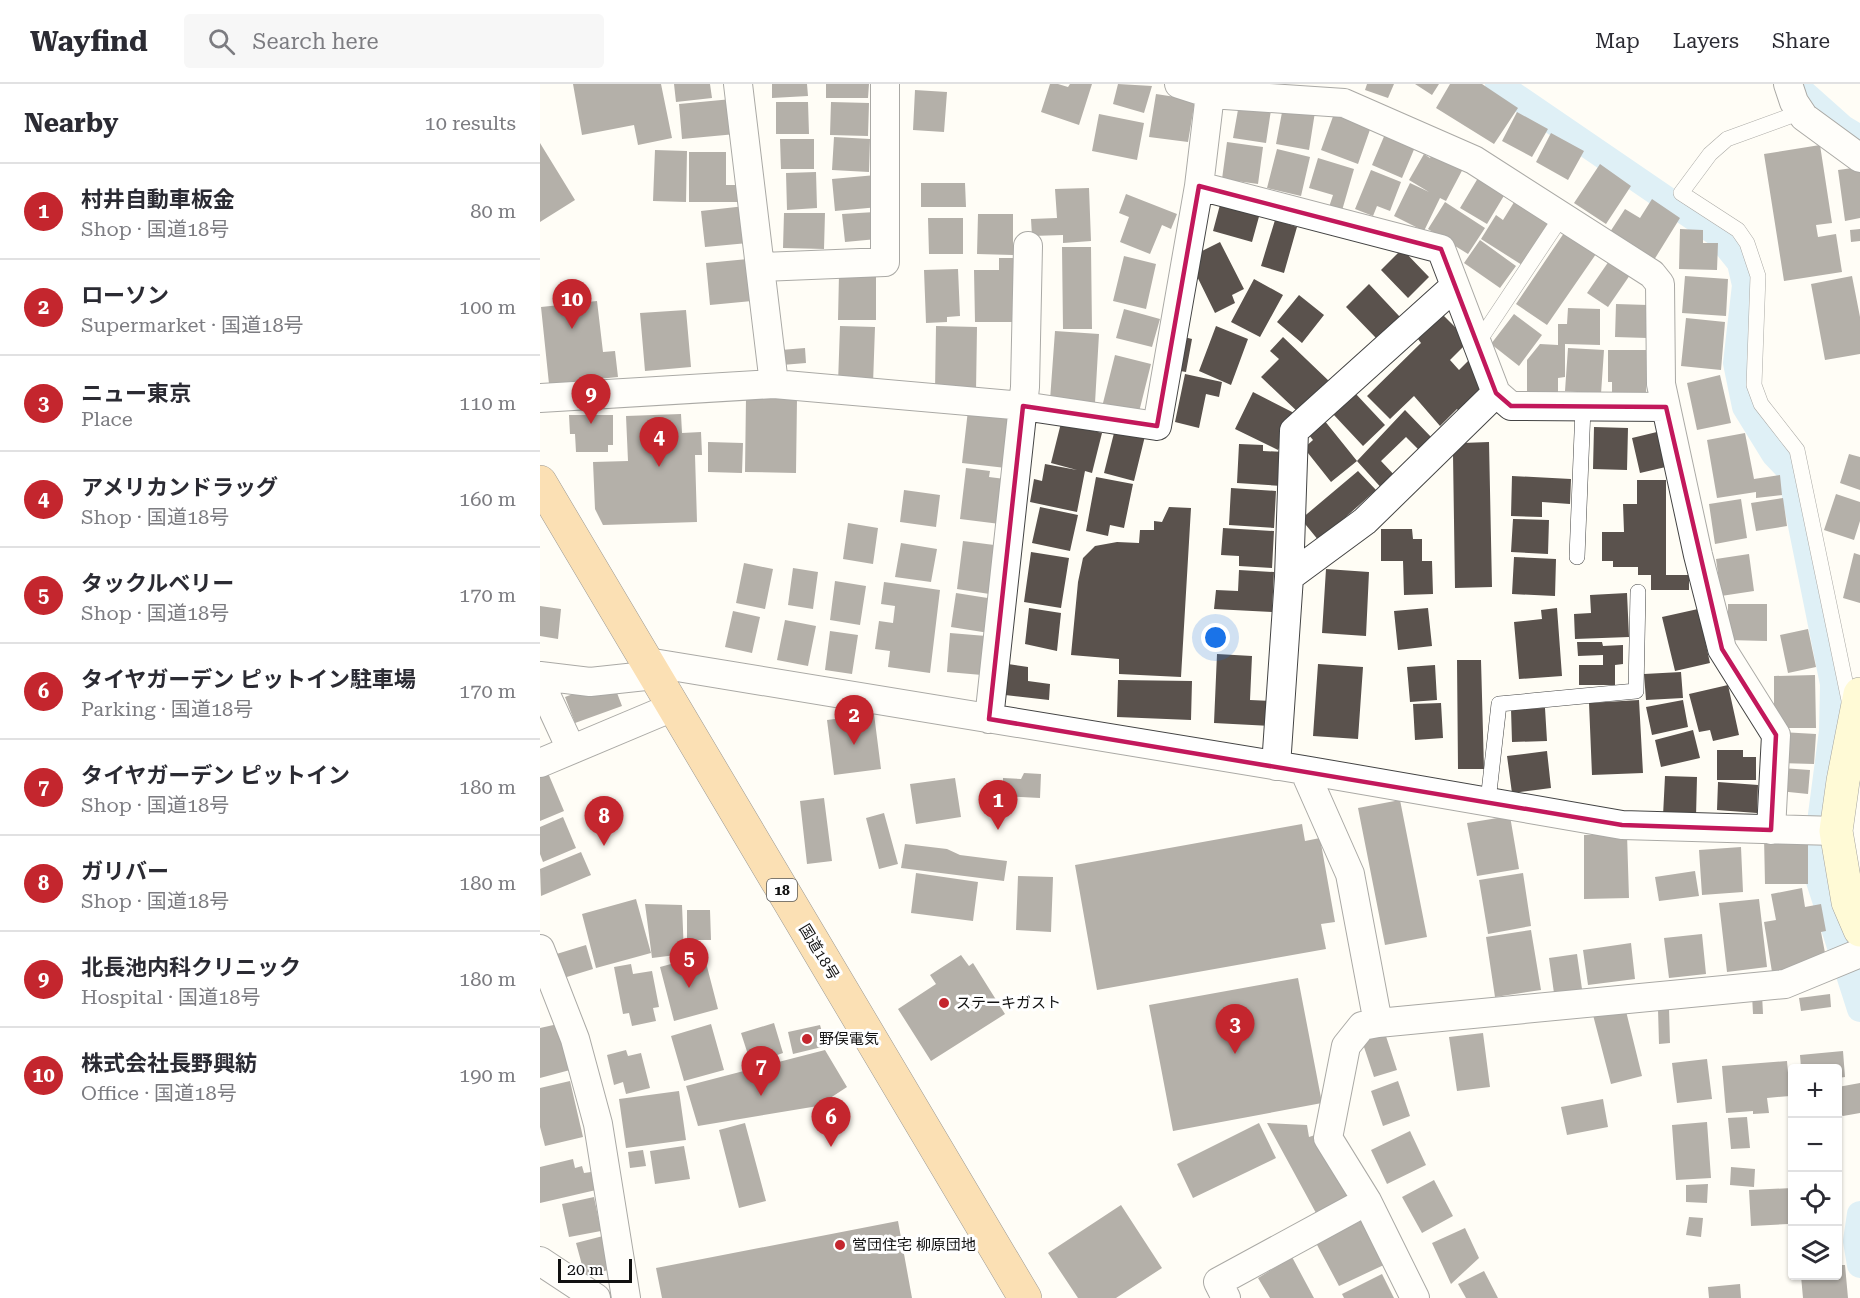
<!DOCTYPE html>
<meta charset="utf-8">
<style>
:root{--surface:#fff;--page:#f7f7f7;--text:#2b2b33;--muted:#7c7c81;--line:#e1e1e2;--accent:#c4262e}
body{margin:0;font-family:"Roboto Serif","Noto Sans JP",serif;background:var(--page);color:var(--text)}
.controls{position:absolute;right:18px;bottom:18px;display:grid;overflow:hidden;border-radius:6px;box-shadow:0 2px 4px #0004}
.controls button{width:54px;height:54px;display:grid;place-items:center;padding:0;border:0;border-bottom:2px solid var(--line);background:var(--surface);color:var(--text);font:30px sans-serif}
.scale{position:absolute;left:18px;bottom:15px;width:74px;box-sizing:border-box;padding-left:6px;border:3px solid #111;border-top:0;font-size:16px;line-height:21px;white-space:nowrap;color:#111;-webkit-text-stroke:4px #fff;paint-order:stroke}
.you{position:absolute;left:676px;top:554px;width:21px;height:21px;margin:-15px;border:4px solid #fff;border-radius:50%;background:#1a73e8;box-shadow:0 0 0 9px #1a73e833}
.badge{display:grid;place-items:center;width:39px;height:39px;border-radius:50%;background:var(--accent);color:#fff;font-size:20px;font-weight:700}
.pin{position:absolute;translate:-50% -50px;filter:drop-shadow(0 2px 3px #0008)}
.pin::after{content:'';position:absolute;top:32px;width:21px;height:18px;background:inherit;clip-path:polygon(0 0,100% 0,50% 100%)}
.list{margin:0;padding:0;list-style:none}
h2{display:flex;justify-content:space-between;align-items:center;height:78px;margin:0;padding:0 24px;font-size:26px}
h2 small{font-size:20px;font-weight:400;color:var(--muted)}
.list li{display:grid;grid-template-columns:39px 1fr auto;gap:18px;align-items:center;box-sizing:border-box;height:96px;padding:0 24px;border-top:2px solid var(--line)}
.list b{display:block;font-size:22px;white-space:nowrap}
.list p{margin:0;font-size:20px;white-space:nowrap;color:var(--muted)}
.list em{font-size:20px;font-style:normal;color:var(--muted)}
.icon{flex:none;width:33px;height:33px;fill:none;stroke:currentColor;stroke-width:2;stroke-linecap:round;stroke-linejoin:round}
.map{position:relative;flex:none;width:1320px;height:1214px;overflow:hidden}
header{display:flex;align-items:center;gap:36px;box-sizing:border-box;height:84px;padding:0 30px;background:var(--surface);border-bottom:2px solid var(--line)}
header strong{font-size:28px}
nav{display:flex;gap:33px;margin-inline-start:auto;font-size:21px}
.search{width:420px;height:54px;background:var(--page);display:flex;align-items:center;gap:15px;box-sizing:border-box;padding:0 21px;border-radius:6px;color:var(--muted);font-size:22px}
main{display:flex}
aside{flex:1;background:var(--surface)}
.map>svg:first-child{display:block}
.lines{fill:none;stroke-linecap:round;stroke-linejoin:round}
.canal{stroke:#b9e0f7;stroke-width:26}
.building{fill:#5a524d}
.service-casing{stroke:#444;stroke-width:16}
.minor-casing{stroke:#444;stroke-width:30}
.secondary-casing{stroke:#333;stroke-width:34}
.trunk-casing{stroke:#222;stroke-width:34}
.service{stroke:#fff;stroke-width:15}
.minor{stroke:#fff;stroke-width:28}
.secondary{stroke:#fff6b0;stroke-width:33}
.trunk{stroke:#f7bc64;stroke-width:33}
.marked{fill:none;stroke:#c2185b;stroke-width:4.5;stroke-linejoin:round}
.poi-dot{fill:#c4262e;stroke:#fff;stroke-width:2}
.labels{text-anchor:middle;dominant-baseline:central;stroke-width:6;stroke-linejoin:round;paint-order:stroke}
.shield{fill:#fff;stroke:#585858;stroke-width:1.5}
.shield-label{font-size:14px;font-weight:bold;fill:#111}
.street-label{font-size:15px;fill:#111;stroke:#fff}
.poi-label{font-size:15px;fill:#111;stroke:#fff;text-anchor:start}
</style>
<header>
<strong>Wayfind</strong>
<div class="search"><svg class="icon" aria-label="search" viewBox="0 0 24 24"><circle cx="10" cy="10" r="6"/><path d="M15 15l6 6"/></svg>Search here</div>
<nav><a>Map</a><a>Layers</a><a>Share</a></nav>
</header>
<main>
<aside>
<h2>Nearby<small>10 results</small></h2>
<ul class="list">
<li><span class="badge">1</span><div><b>村井自動車板金</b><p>Shop · 国道18号</p></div><em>80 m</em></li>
<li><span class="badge">2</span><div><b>ローソン</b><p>Supermarket · 国道18号</p></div><em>100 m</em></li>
<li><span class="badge">3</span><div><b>ニュー東京</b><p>Place</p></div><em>110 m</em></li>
<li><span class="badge">4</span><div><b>アメリカンドラッグ</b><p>Shop · 国道18号</p></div><em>160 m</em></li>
<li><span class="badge">5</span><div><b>タックルベリー</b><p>Shop · 国道18号</p></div><em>170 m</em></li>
<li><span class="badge">6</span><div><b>タイヤガーデン ピットイン駐車場</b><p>Parking · 国道18号</p></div><em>170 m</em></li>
<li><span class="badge">7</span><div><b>タイヤガーデン ピットイン</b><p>Shop · 国道18号</p></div><em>180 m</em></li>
<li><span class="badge">8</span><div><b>ガリバー</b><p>Shop · 国道18号</p></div><em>180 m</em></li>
<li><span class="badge">9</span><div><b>北長池内科クリニック</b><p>Hospital · 国道18号</p></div><em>180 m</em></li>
<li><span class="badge">10</span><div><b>株式会社長野興紡</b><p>Office · 国道18号</p></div><em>190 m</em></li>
</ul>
</aside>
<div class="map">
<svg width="1320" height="1214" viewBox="0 0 1320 1214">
<rect width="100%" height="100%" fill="#fffdf5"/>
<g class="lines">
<path class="canal" d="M958 0 1176 149 1200 179 1205 201 1196 279 1205 323 1234 370 1250 387 1293 600 1292 647 1277 761 1278 794 1320 925
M1257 3 1303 44 1320 54
M1320 1130 1316 1157 1320 1181"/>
</g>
<path class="building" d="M33 0H121L132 54 98 61 94 41 42 51Z
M134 0H170L172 14 136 18Z
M232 0H267L268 12 232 14Z
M286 0H329L328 14H286Z
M510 0H518L528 3 530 0H552L539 41 501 28Z
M578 0 612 2 604 29 573 20Z
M827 0H854L848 14 825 6Z
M875 0H899L892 11Z
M910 0H942L978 24 954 60 896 24Z
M375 6 407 8 404 48 373 46Z
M616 10 655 16 648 58 609 53Z
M192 15 196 50 142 55 139 20Z
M236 18H268L269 50H236Z
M291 18 329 19 328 52 290 51Z
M699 20 731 26 726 59 693 54Z
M743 23 775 28 769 66 736 60Z
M796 24 833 37 818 80 781 66Z
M977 28 1008 45 992 73 962 57Z
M559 30 604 39 597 76 552 67Z
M848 43 878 56 862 94 832 81Z
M1011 49 1044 67 1028 96 996 78Z
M294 53 330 55 329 88 292 86Z
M240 55H274V85H241Z
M687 58 723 63 718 100 682 95Z
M0 59 35 116 0 138Z
M1280 61 1292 139 1276 141 1278 153 1296 150 1302 188 1244 197 1224 70Z
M896 64 925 81 906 117 900 114 884 147 854 132 870 99 889 108 869 96 884 70 890 74Z
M737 65 770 73 761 112 727 104Z
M115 66 147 67 146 118 113 117Z
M149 68H186V101H199V118H149Z
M778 74 814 85 801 130 788 126 793 111 769 104Z
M1060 80 1091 102 1066 140 1034 119Z
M1320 83V134L1305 137 1298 86Z
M831 86 861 98 850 127 837 122 833 132 815 125Z
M276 88 277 124 247 126 246 89Z
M941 89 968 105 947 140 920 124Z
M336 91 339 123 295 127 292 95Z
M381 99H425L426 123H381Z
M549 104 551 157 523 159V151L492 152 491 135 517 134 515 105Z
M586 110 637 130 631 145 622 141 610 170 580 158 589 133 579 129Z
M976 115 1010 136 982 181 941 155 956 131 963 136Z
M1112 115 1140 134 1114 176 1070 148 1085 125 1100 134Z
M681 117 720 129 712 158 673 147Z
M905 118 945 144 928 170 888 145Z
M205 122 208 159 165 163 161 127Z
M335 128 337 155 305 158 302 130Z
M244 129H285L284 165 243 164Z
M438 130H473V171L437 170Z
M388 134H423V170H389Z
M735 136 757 143 744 189 721 182Z
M1140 145 1163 146V159H1178L1177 186 1139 185Z
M1320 145V157L1311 158 1310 146Z
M1024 149 1056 170 1007 241 976 220Z
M940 156 976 182 960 204 924 179Z
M680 158 704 205 692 211 695 219 675 229 648 174Z
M522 163H551L552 245H523Z
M862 165 889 193 868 214 841 186Z
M584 172 616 180 606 225 573 217Z
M459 174H477L478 238H435L434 186H459Z
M208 175 212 217 170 221 166 179Z
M1069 177 1090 191 1068 223 1047 209Z
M418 185 420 232 407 233V238L386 239 384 186Z
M299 190 336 191V236H298Z
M1145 192 1188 195 1186 232 1142 229Z
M1312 192 1320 233V270L1285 276 1271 200Z
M714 195 743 211 720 253 691 238Z
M829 200 860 233 837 255 806 223Z
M759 211 784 231 762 259 737 238Z
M57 217 63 268 75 267 78 293 9 300 1 223Z
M1076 220 1108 221 1107 254 1075 253Z
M1028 224 1060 225V261L1025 260V293L1018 294V311L987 310V276L1000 260 1018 261V240H1027Z
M584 225 620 235 612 263 576 254Z
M146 226 151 283 105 287 100 229Z
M974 230 1002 251 979 282 951 260Z
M903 231 929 257 910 276 919 286 928 277 951 301 921 329 917 325 900 342 874 312 850 335 827 312 881 259 878 255Z
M1146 234 1185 238 1181 286 1141 282Z
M300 242 335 243 333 300 298 299Z
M396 242 437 243 436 308 395 307Z
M676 242 708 255 691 301 659 287Z
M515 247 559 250 555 319 510 316Z
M636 251 652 255 646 288 629 285Z
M743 253 790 298 760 330 721 293 739 275 730 267Z
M265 264 266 279 242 281 241 266Z
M1028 264 1064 266 1061 310 1025 307Z
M1068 266H1107L1106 313H1072V298H1068Z
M575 271 611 280 599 328 563 319Z
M645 290 682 298 679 313 666 310 659 344 635 338Z
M1180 291 1191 339 1157 346 1147 299Z
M713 308 756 330 738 366 695 345Z
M815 309 845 341 823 362 793 330Z
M206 313 257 314 256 389 205 388Z
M428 326 472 330 466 384 422 379Z
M865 326 893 355 881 368 866 353 841 377 858 395 845 408 817 377Z
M141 330 142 349 161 348 162 371H155L157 438 63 441 55 425 53 378 88 377 86 332Z
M29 331H73V361H68V368H36L35 350H30Z
M784 336 817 377 791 398 764 364 773 356 768 350Z
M521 339 562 349 552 389 545 387 537 428 490 418 494 395 502 397 505 380 537 386 511 379Z
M1054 343 1088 344 1087 386 1053 385Z
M575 345 605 352 594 397 564 389Z
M1121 347 1130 382 1100 389 1092 354Z
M1205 349 1214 395 1240 391 1242 411 1216 414V408L1177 414 1167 356Z
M168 358 203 359 202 389 168 388Z
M949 358 952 503 915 504 913 370 922 359Z
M699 360 723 361V367L745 368 742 402 697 399Z
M1309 370 1320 373V406L1300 399Z
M426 384 450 387 449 393 465 395 460 440 420 435Z
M818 387 836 406 779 457 761 435Z
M972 392 1031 395 1030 420 1002 418V433L971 432Z
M556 393 593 400 584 444 570 441 568 452 546 447Z
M1097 396H1126V491H1149V506H1111V491H1098V483H1073V477H1062V448H1084L1083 420H1097Z
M691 404 736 407 734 444 689 441Z
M364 406 400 411 396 443 360 438Z
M1296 410 1320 418V437L1314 456 1284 446Z
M1243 414 1247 442 1216 447 1211 419Z
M1201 415 1207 454 1175 460 1169 420Z
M500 423 538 431 530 467 492 459Z
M629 423 651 424 641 593 579 590V575L531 571 538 498 543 474 555 462 577 458 599 459 600 446H614V437L622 438Z
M973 435 1009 436 1008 470 971 468Z
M308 439 338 444 333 480 303 475Z
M683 444 734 447 732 484 699 482V472L681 471Z
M841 445H872L873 455H882V477H892L893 510 864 511 863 477H841Z
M423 457 462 462 456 511 417 505Z
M361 459 397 465 391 498 355 493Z
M491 468 529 474 521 524 484 518Z
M1314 469 1320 471V519L1303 514Z
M1209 470 1214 507 1181 512 1176 475Z
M974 473 1016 475 1015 512 972 510Z
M204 479 233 485 225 525 196 519Z
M253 484 278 488 273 525 248 521Z
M786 485 829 488 826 552 782 549Z
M699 486 734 488 732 528 674 525 676 506 698 507Z
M295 497 326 502 320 541 290 536Z
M344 498 400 506 390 589 348 583 350 567 335 565 339 537 353 539 355 522 341 520Z
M416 509 454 515 449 549 411 543Z
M1087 509 1089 553 1035 555 1034 530 1051 529 1050 511Z
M1188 520H1227V557L1188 556Z
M0 522 21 525 18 555 0 552Z
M489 524 521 529 517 567 485 560Z
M888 524 892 562 858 566 854 527Z
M1017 524 1022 592 979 595 974 538 1002 535 1001 526Z
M1158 525 1170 579 1135 587 1122 533Z
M193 527 220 533 212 569 185 563Z
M245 536 276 542 268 582 237 576Z
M1268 545 1276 583 1248 589 1240 551Z
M290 547 318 551 312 590 285 586Z
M410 549 446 552 442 591 407 588Z
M1037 558H1062L1063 562 1083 561V580L1075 581V601H1039V581H1063V571L1038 572Z
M677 570 712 572 710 616 732 617 731 642 674 639Z
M917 576H941L944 685H918Z
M468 580 488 583V597L510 600 509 616 465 611Z
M778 580 823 583 818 655 773 652Z
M895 581 897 616 870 618 867 583Z
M1141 588 1143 614 1106 616 1104 590Z
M1275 591 1276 644H1244L1234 632V592Z
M578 596 652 597 651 636 577 633Z
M74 601 82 622 35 639 25 613 54 602Z
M1188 601 1199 651 1173 657 1170 646 1159 648 1149 610Z
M1099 616 1103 689 1052 691 1049 619Z
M1143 616 1148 643 1112 651 1106 623Z
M901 619 903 654 875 656 873 620Z
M1005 624 1007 657 972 658 971 625Z
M334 630 341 685 294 691 287 636Z
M1153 646 1160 674 1121 683 1115 656Z
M1241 648 1276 650 1274 680 1239 679Z
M1177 666H1203V673H1216V696H1177Z
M1007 667 1011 704 972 709 967 672Z
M1241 684 1270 686 1268 710 1239 707Z
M8 689 24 727 0 737V693Z
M484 689 501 690 500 714 463 712V694L481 695Z
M1125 692 1157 693 1156 733 1123 732Z
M415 694 421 733 376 740 370 700Z
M1178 698 1218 701 1217 729 1177 726Z
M284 714 292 777 267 780 260 717Z
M860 716 887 853 845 861 818 724Z
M344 729 358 780 339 785 326 734Z
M970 732 979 785 937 792 927 739Z
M23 733 36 764 3 778 0 770V743Z
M762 740 765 757 780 754 795 838 781 840 786 865 557 906 535 781Z
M1087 750 1089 814 1044 815V751Z
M1268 752V800H1225L1224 753Z
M365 760 407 765 420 771 467 777 464 797 361 784Z
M1201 763 1203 808 1162 811 1159 766Z
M41 768 51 791 1 812 0 785Z
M1155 787 1159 812 1119 817 1115 793Z
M376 789 438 798 433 837 371 829Z
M983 789 991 842 948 850 939 796Z
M478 792 513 793 511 848 476 846Z
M1262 804 1265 823 1281 820 1286 847 1281 848 1286 874 1265 882 1232 888 1224 838 1236 836 1231 810Z
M96 815 111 869 56 884 42 830Z
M1219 815 1227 883 1187 888 1179 819Z
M105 820 142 821 144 870 112 874Z
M147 826H170L171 856H147Z
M991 846 1001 906 955 913 946 853Z
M1162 850 1166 890 1129 894 1124 854Z
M1091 859 1095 895 1048 901 1043 866Z
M46 861 53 885 17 896 10 872Z
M1037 870 1042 905 1014 909 1009 874Z
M164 871 178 925 134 937 120 883Z
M421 871 429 882 433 879 465 930 391 977 358 925 396 900 390 891Z
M91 880 93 890 112 887 119 923 113 924 116 937 92 942 89 929 83 930 74 883Z
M758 894 782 1019 633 1047 609 921Z
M1222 910 1223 930H1213L1212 911Z
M1290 910 1291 923 1261 927 1259 914Z
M1085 923 1102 992 1071 1000 1053 931Z
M1129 924 1130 959 1119 960 1118 925Z
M234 939 243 969 211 980 201 949Z
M18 940 30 986 0 994V944Z
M171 940 184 986 144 997 131 952Z
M280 941 286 962 253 970 248 948Z
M843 943 857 986 834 993 820 951Z
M943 949 950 1003 917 1007 909 953Z
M86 966 88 972 101 969 110 1004 86 1010 83 998 74 1001 67 971Z
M285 966 307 1003 278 1022 158 1042 146 1002Z
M1303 967 1305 993 1298 994V984H1261L1260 971Z
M1167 975 1172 1015 1137 1019 1132 979Z
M1247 977 1250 1012 1227 1014 1229 1029 1213 1030V1027L1186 1029 1182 982Z
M30 997 43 1053 5 1062 0 1043V1004Z
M858 997 870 1032 843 1042 831 1007Z
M1320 999V1029L1303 1032 1298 1029V1003Z
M139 1007 146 1056 86 1064 79 1015Z
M1063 1015 1068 1043 1027 1051 1021 1023Z
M1207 1033 1210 1064 1191 1065 1188 1034Z
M1298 1037 1301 1040 1299 1072H1298Z
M1167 1038 1171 1094 1136 1096 1132 1041Z
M205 1039 226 1117 199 1124 179 1046Z
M719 1039 736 1074 653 1114 637 1080Z
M727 1039 767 1041 769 1053 781 1049 812 1111 776 1129Z
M870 1047 886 1081 847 1100 831 1066Z
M144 1062 150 1095 115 1100 110 1067Z
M103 1066 106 1082 90 1084 88 1068Z
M33 1075 35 1084 42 1082 44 1089 51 1088 56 1106 0 1119V1083Z
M1191 1083 1215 1085 1214 1103 1190 1101Z
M894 1096 913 1132 882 1149 862 1113Z
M1168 1100 1167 1119 1146 1118V1101Z
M1252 1104V1117L1248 1140 1211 1142 1209 1106Z
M54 1113 61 1147 29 1153 22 1120Z
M581 1121 622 1184 576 1214H538L508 1169Z
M1149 1133 1163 1134 1161 1153 1146 1151Z
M825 1135 848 1179 799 1202 776 1159Z
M358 1137 372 1214H122L116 1184Z
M925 1144 939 1174 911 1200 892 1159Z
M63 1152 72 1185 45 1192 36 1159Z
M752 1173 774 1214H730L718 1194Z
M1298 1181H1305L1308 1214H1263L1261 1192H1298Z
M944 1187 958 1214H926L918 1200Z
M842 1190 854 1214H804L802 1210Z
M1200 1200 1201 1214H1169L1168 1203Z"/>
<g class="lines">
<defs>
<path id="service" d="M1261 28 1187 55 1170 70 1141 109 1198 146 1207 159 1218 192 1214 301 1221 320 1257 366 1310 621
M937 260 1022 132
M1037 473 1043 324
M948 717 959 620 1096 607 1098 508"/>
<path id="minor" d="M198 0 234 300
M639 0 670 10 804 19 934 76 1112 190 1120 200 1121 300 1158 471 1182 565 1236 651 1231 746
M1248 0 1254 18 1264 33 1320 74
M670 10 659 102 901 165 956 309 971 322 1126 323
M220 183 345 178V0
M0 314 234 300 483 322 617 342 659 102
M749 493 754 347 915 202
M107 578 764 686 1082 741 1296 747
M0 592 50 598 115 591
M0 598 31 665
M449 635 485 303 488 162
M0 679 133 623
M736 682 749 493 825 437 956 309
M764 686 810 790 838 939 1245 900 1320 869
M0 865 35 955 58 1040 86 1214
M838 939 822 942 806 962 788 1054 827 1117 875 1214
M0 1177 56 1214
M686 1214 678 1198 827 1117"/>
<path id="secondary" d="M1320 610 1303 697 1296 747 1308 818 1320 846"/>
<path id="trunk" d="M0 398 485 1214"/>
</defs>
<use href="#service" class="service-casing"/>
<use href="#minor" class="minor-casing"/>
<use href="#secondary" class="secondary-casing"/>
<use href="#trunk" class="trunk-casing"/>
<use href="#service" class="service"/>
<use href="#minor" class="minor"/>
<use href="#secondary" class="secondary"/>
<use href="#trunk" class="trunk"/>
</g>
<path d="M0 0H1320V1214H0ZM659 102 901 165 956 309 971 322 1126 323 1182 565 1236 651 1231 746 1082 741 449 635 483 322 617 342Z" fill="#fffdf5" fill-opacity=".55" fill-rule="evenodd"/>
<path class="marked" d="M659 102 901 165 956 309 971 322 1126 323 1182 565 1236 651 1231 746 1082 741 449 635 483 322 617 342Z"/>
<g class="poi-dot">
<circle cx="404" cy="919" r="6"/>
<circle cx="267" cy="955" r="6"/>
<circle cx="300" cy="1161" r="6"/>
</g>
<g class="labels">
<rect class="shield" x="227" y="795" width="30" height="22" rx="4.5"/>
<g class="shield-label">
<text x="242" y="806">18</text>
</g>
<g class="street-label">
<text transform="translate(279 868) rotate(59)">国道18号</text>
</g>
<g class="poi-label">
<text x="416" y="919">ステーキガスト</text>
<text x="279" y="955">野俣電気</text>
<text x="312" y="1161">営団住宅 柳原団地</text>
</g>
</g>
</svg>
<div class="controls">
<button>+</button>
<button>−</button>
<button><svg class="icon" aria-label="locate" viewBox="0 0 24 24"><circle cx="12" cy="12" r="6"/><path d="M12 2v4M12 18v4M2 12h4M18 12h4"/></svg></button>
<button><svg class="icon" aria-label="layers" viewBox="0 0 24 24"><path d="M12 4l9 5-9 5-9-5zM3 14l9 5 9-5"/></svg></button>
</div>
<div class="scale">20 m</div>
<div class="you"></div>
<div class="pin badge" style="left:458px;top:746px">1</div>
<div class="pin badge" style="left:314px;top:661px">2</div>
<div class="pin badge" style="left:695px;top:970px">3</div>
<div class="pin badge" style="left:119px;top:383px">4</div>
<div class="pin badge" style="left:149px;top:904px">5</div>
<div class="pin badge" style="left:291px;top:1063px">6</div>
<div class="pin badge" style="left:221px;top:1012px">7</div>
<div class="pin badge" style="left:64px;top:762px">8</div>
<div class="pin badge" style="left:51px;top:340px">9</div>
<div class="pin badge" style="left:32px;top:245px">10</div>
</div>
</main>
